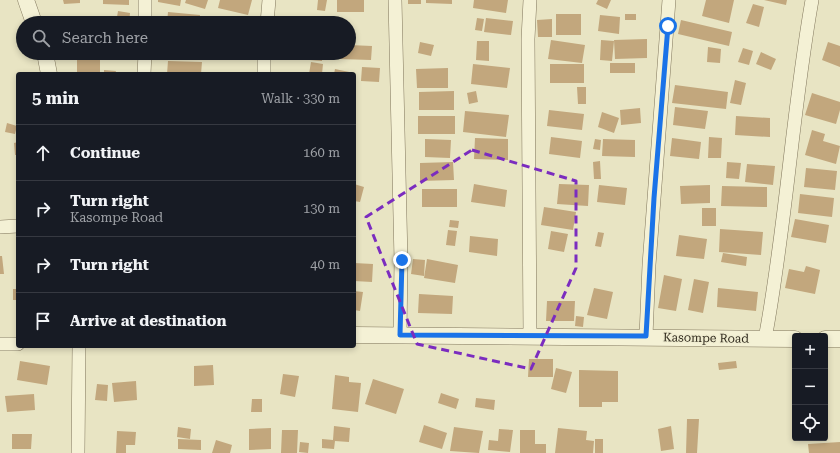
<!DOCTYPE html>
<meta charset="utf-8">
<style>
:root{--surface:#171b24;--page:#242831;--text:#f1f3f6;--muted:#9ea1a6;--line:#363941}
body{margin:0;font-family:"Roboto Serif",serif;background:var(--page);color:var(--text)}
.controls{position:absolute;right:12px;bottom:12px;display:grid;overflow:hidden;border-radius:4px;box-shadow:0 2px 6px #0003}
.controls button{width:36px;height:36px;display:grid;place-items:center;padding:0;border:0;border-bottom:1px solid var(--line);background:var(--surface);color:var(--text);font:20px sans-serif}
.stop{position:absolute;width:12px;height:12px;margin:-9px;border:3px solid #1a73e8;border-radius:50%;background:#fff}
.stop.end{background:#1a73e8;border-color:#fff;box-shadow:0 1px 4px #0008}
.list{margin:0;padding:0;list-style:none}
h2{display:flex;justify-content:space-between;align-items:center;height:52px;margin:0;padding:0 16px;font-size:17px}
h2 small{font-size:13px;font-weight:400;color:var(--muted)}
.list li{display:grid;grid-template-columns:26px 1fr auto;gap:12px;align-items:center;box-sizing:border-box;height:56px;padding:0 16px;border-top:1px solid var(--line)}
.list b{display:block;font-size:15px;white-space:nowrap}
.list p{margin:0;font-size:13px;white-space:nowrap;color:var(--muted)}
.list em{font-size:13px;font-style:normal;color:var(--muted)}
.icon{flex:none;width:22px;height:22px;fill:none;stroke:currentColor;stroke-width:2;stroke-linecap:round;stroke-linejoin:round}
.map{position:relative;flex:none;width:840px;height:453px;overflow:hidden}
.search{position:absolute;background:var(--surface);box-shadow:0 2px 6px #0003;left:16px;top:16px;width:340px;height:44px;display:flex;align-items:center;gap:10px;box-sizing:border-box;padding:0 14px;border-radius:22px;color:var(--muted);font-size:15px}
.panel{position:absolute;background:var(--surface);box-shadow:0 2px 6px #0003;left:16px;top:72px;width:340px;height:276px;border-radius:4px}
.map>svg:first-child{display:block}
.building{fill:#c2a77d}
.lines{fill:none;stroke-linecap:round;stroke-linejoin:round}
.minor-casing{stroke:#80765c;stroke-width:14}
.tertiary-casing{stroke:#80765c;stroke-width:17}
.minor{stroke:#f4f1d5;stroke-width:13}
.tertiary{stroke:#f4f1d5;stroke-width:16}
.route{stroke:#1a73e8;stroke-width:5}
.marked{fill:none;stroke:#7b2cbf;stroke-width:3;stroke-dasharray:8 5;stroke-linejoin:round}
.labels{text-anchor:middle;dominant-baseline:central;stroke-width:3;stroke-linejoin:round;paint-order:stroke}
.street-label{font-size:12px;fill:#312b1e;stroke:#f0edd1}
</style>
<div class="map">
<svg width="840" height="453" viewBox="0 0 840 453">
<rect width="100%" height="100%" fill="#e8e4c3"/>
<path class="building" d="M63 0H80V3L64 4Z
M103 0H129V5L103 4Z
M158 0H181L180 6 158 2Z
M186 0H208L205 9 185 3Z
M220 0H252L248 15 218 8Z
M318 0H327L325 11 317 10Z
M337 0H364V12H337Z
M408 0H421V4H408Z
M426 0H452V4L426 3Z
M474 0H508L506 13 473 8Z
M598 0H611L607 9 596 4Z
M706 0H734L729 23 702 16Z
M764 0H787L786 5Z
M753 4 764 7 759 27 746 23Z
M118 11 130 13 129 23H116Z
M168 12 200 15 199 23H167Z
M556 14H581V35H556Z
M625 14H636V20H625Z
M600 15 620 17 619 34 598 31Z
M477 18 484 19 482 31 475 30Z
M486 18 513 21 511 35 484 32Z
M552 19V37H538L537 20Z
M681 20 732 32 729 46 678 34Z
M647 39V58L615 59 614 40Z
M551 40 585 45 582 63 548 59Z
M601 40 614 41 612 61 600 60Z
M477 41H489V61L476 60Z
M420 42 434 45 431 56 418 53Z
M828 42 840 46V67L822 60Z
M349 45 372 46 371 60 340 59V53H349Z
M708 47 721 49 720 63 707 62Z
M743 48 753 51 749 65 738 62Z
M761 52 776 59 771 70 756 64Z
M177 53H197L196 56Z
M215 53H238L237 60 215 56Z
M286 53H322V61L285 58Z
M77 55H100V72H77Z
M168 61 202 62 201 74H167Z
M311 62 323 64 322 74H309Z
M610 63H635V73H610Z
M473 64 510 68 507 88 471 84Z
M550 64H584V83H550Z
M362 67 380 68 379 82 361 81Z
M448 68V88H417L416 69Z
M335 69 354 73V74H334Z
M104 70 116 71 115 74H104Z
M735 80 746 83 741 105 730 103Z
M675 85 728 92 726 109 672 103Z
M577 87H586V104H578Z
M454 91V110H419V92Z
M476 91 478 102 469 104 467 93Z
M812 93 840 102V110L836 124 805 115Z
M675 107 708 111 705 129 673 125Z
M640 108 641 123 621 125 620 110Z
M549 110 584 114 582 130 547 126Z
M465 111 509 115 506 137 463 132Z
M602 112 619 118 614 133 598 127Z
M418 116H455V134H418Z
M736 116 770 118V137L735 135Z
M7 123 17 126 15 134 5 132Z
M812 130 825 134 823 141 840 146 836 164 805 155Z
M551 137 582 141 580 158 549 154Z
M709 137 722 138 721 158H708Z
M475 138 508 139V160L474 159Z
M672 138 701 142 699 159 670 156Z
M425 139 451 140 450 158 425 157Z
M595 139 601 140 600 150 593 149Z
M603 139 635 140V157L602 156Z
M18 142V155H15L14 143Z
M600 161 601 179H594L593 162Z
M453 162 454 180 420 181V163Z
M727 162 741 163 739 179 726 178Z
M747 164 775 166 773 185 745 182Z
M806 168 837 171 835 190 804 187Z
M354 184 364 187 360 202 354 201Z
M474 184 507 190 505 207 471 202Z
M559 184 589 185 588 206 557 204Z
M599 185 627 188 625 205 597 202Z
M710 185V203L681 204 680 186Z
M722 186 767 187V207L721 206Z
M422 189H457V207H422Z
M800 194 834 198 832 217 798 213Z
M544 207 576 212 573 230 541 225Z
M702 208H716V226H702Z
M795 219 829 225 826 243 791 237Z
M450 220 459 221 458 228 449 227Z
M720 229 763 232 761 255 719 252Z
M448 230 457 231 455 246 446 245Z
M551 231 568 234 564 252 548 249Z
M598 232 604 233 601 247 595 246Z
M679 235 707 239 704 259 676 256Z
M470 236 498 239 497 256 469 252Z
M723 253 747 257 746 266 721 262Z
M0 256H2L4 274H0Z
M413 259 425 260 424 276 411 274Z
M427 259 458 265 455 283 424 278Z
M354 263 373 264 372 282 354 281Z
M806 266 820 270 815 294 785 288 789 269 804 272Z
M664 275 682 279 676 311 658 308Z
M694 279 709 282 703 313 688 310Z
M594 288 613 292 607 319 587 315Z
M718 288 758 292 756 311 717 307Z
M13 289H18V300H13Z
M354 291 363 292 360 311 354 310Z
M419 294 453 296 452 314 418 313Z
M547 301H575L574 321H546Z
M576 316 584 317 583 327 575 326Z
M529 359H553V377H528Z
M20 361 50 366 47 385 17 380Z
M736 361 737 368 719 370 718 363Z
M213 365 214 385 194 386V366Z
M556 368 572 372 566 393 551 389Z
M579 370 618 371V402H602V407H579Z
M283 374 299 376 295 397 280 394Z
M335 375 349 377V382L361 383 358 412 332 409Z
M373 379 404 389 396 414 365 404Z
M136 381 137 400 114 402 112 383Z
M97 384 108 385 107 401 95 400Z
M441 393 459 399 456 409 438 403Z
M34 394 35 410 7 412 5 396Z
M476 398 495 400 494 410 475 407Z
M252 399H262V412H251Z
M687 419H699L697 453H686Z
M424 425 447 433 442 449 419 442Z
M334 426 350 428 349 442 335 441 334 449 322 448V439L333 440Z
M671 426 674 449 661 451 658 429Z
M178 427 191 429 190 439 177 437Z
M454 427 483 431 479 453 450 451Z
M271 428V449L249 450V429Z
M558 428 587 431 586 440 594 441 593 453H555Z
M499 429 513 430 510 452 488 450 489 440 498 441Z
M282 430H298L297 453H281Z
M520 430H535V444H546V453H520Z
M117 431 136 432 135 445H126V453H116Z
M12 434H32L31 449H12Z
M178 439 201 440V450L178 449Z
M595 439H603V453H595Z
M216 440 232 445 230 453H212Z
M300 442 309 443 308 453 299 452Z
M840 442V453H809L808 444Z"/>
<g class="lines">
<defs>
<path id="minor" d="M145 0V23
M395 0 401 260 400 335
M267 23 269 0
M144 74 145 53
M264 74V53
M0 227 18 226
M530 336 528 39 530 0
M646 336 649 265 669 0
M765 339C786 227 792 113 812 0
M0 344H18
M78 453 79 346"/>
<path id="tertiary" d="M26 0 34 23
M45 53 49 74
M354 335 795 339
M825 339H840"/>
</defs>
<use href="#minor" class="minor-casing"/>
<use href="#tertiary" class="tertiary-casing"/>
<use href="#minor" class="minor"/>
<use href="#tertiary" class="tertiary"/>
</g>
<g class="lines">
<path class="route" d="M402 260 400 335 646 336 654 198 668 26"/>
</g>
<path class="marked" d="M472 150 576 181V268L531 369 417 344 366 217Z"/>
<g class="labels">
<g class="street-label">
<text transform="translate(706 338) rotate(1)">Kasompe Road</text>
</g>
</g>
</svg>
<div class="controls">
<button>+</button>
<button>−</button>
<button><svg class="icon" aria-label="locate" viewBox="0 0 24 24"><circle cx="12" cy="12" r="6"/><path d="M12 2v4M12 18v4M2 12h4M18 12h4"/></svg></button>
</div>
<div class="stop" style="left:668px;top:26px"></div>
<div class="stop end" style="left:402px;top:260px"></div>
<div class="search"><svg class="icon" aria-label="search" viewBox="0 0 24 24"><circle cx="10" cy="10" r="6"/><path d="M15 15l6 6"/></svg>Search here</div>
<section class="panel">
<h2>5 min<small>Walk · 330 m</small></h2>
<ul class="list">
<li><svg class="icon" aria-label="ahead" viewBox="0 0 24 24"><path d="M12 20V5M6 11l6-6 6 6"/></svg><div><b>Continue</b></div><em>160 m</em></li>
<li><svg class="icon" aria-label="right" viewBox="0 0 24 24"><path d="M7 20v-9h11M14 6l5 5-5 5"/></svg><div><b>Turn right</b><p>Kasompe Road</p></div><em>130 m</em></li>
<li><svg class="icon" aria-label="right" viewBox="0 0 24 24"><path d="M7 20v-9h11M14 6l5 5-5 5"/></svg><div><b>Turn right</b></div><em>40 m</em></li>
<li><svg class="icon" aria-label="arrive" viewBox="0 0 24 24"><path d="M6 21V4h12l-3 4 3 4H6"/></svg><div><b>Arrive at destination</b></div></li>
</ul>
</section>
</div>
